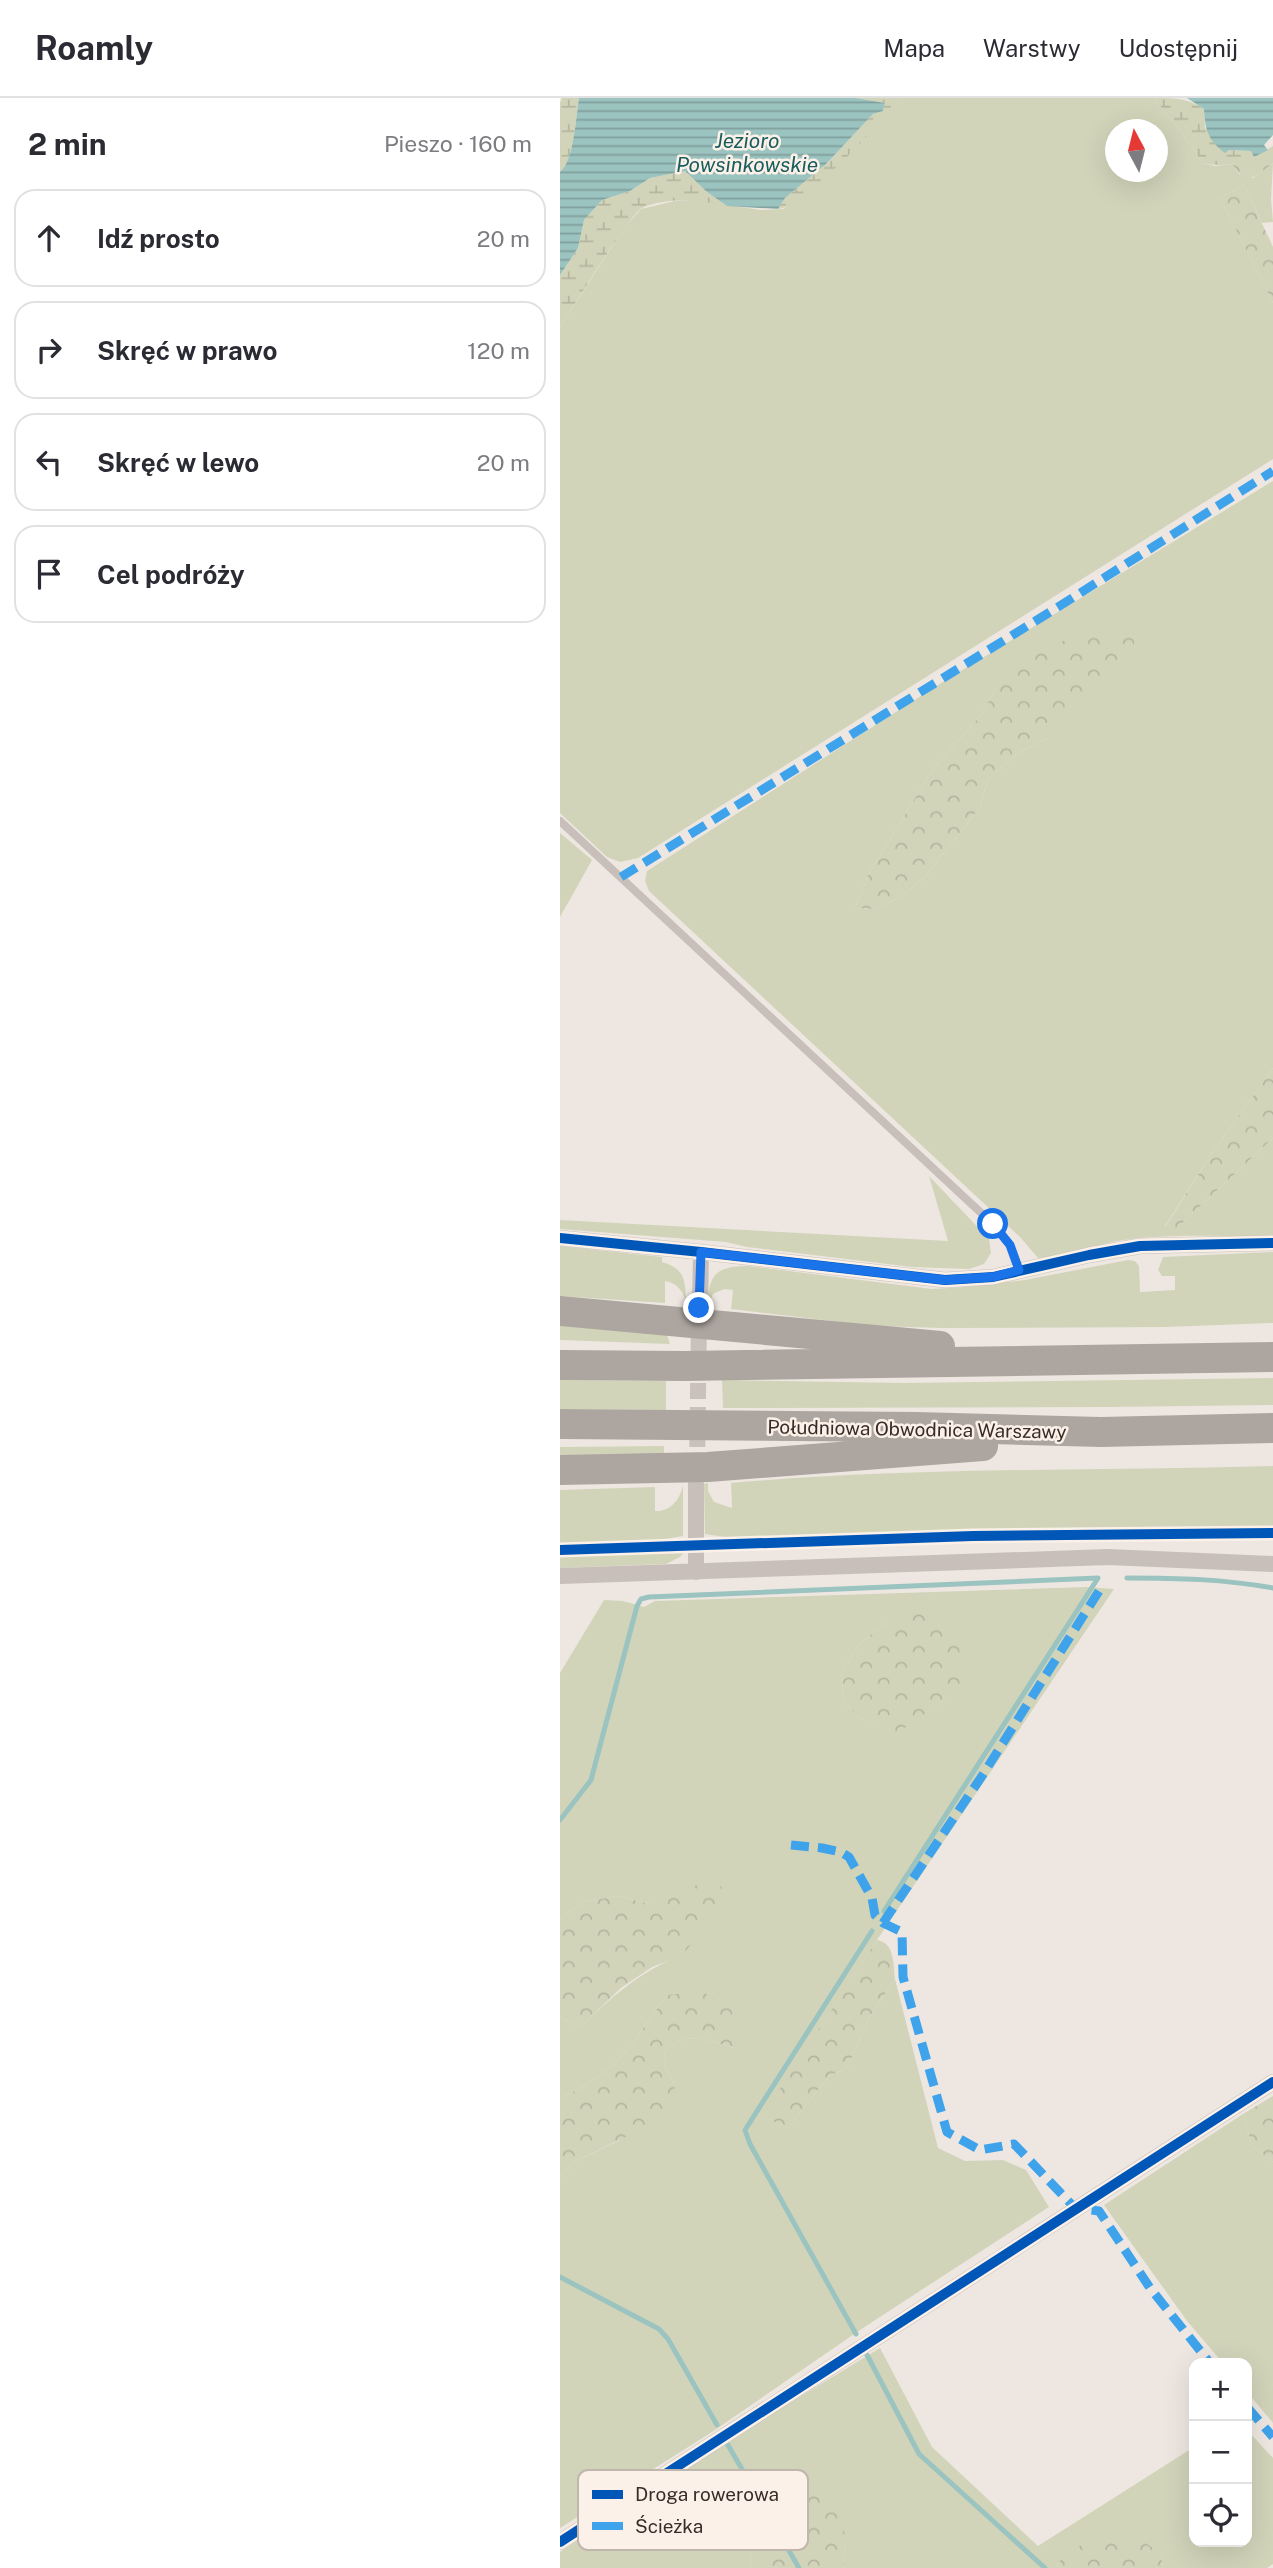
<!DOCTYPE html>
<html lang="pl">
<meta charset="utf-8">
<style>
:root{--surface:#fff;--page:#f7f7f7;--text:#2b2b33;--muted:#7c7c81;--line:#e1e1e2}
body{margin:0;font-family:"Public Sans",sans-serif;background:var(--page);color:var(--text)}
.controls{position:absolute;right:21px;bottom:21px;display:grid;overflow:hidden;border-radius:14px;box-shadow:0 7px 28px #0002}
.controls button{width:63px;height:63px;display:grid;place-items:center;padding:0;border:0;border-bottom:2px solid var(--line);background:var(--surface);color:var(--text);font:35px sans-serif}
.compass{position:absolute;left:545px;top:21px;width:63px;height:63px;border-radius:50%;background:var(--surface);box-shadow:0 7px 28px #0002;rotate:353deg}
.stop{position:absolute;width:21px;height:21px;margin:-16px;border:5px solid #1a73e8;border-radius:50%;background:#fff}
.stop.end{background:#1a73e8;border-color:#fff;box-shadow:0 2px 7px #0008}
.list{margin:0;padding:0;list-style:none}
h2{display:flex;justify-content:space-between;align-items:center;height:91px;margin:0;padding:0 28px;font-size:30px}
h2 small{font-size:23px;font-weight:400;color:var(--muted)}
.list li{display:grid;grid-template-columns:46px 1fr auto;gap:21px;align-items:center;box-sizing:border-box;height:98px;margin:0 14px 14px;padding:0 14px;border:2px solid var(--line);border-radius:21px}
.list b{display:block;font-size:26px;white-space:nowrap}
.list em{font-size:23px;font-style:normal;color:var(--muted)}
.icon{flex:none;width:38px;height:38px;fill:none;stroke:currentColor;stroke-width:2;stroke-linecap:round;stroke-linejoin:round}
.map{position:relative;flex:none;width:713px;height:2470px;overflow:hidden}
header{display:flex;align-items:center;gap:42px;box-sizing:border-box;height:98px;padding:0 35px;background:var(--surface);border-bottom:2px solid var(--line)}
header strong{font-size:33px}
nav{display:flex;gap:38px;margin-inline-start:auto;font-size:24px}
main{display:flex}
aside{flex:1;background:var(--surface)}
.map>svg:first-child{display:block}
.grass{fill:#d1d4b9;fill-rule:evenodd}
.forest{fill:url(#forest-crowns)}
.wetland{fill:url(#wetland-marsh)}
.water{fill:url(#water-rules)}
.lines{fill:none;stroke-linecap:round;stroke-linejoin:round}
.stream{stroke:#9bc3c0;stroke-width:5}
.street-tunnel{stroke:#cac1bc;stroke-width:16;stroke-dasharray:16 8;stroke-linecap:butt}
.lane{stroke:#c8bfba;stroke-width:8}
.street{stroke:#c8bfba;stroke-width:16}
.highway{stroke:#ada6a0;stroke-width:30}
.quiet{stroke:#3fa3eb;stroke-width:9;stroke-dasharray:18 9;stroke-linecap:butt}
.cycleway-casing{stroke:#fbf1e8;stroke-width:15}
.cycleway{stroke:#0057b8;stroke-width:10}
.route{stroke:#1a73e8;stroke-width:9}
.labels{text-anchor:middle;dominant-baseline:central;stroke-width:5;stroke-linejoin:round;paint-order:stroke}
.street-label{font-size:19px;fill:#392b27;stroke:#fbf1e8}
.water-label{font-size:21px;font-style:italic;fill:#195e5e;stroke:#fbf1e8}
.key{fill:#fbf1e8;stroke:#c1b6ae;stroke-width:2}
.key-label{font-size:19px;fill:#392b27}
</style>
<header>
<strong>Roamly</strong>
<nav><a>Mapa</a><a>Warstwy</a><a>Udostępnij</a></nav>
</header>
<main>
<aside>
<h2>2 min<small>Pieszo · 160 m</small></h2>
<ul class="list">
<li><svg class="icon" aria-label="ahead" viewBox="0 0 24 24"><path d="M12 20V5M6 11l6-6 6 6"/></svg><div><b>Idź prosto</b></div><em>20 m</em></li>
<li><svg class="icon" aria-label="right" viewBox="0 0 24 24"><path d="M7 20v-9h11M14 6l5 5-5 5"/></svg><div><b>Skręć w prawo</b></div><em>120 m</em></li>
<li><svg class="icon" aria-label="left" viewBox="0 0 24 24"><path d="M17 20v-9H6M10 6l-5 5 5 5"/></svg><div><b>Skręć w lewo</b></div><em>20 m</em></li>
<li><svg class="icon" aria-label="arrive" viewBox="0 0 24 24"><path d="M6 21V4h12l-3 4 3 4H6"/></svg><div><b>Cel podróży</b></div></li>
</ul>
</aside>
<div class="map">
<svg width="713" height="2470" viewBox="0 0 713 2470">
<defs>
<pattern id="forest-crowns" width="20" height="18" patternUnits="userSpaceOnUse" patternTransform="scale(1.75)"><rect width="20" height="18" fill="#d1d4b9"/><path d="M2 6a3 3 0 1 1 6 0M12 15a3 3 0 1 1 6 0" fill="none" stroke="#b4b69f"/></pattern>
<pattern id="wetland-marsh" width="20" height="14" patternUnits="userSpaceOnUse" patternTransform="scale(1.75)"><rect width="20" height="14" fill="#d1d4b9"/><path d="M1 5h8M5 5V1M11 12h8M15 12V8" fill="none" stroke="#b4b69f"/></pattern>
<pattern id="water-rules" width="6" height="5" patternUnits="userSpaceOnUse" patternTransform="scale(1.75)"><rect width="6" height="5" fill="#9bc3c0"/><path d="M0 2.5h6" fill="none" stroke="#7f9f9c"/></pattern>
</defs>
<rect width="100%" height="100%" fill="#eee7e1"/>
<path class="grass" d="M343 0H594L632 48 642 65 655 68 672 66 679 76 693 80 713 65 711 101 713 124 702 125 684 87 660 100 713 205V361L78 760 60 764 47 759 0 715V229L64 130 81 111 115 103 133 102 201 112 223 111 262 82ZM556 32H598V74H556Z
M713 383V970L650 1058 605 1128 618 1129 713 1040V1138C662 1139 608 1135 557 1143 530 1148 505 1159 478 1160L460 1139 89 793 85 783 87 773 386 582ZM436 590 487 640 457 656 428 681 420 709 365 779 341 799 314 811 295 810 309 775 373 671 421 617Z
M0 735 32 762 0 819Z
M369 1078 429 1141 431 1155 424 1166 409 1171 352 1169 187 1149 166 1144 0 1131V1122L388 1143Z
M0 1148 102 1159V1164C125 1171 125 1181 126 1203 122 1192 117 1185 105 1183V1205L0 1198Z
M713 1154V1225L606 1229 382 1230 314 1228 171 1211 173 1192 164 1191 153 1196 147 1211C149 1177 154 1168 189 1168L372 1191 405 1189 465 1182 568 1162 575 1163 579 1168 580 1194 615 1192V1178H602L598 1172 603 1159Z
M0 1226 106 1234 110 1246 0 1242Z
M713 1280V1307L547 1309 163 1310 162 1282 344 1285Z
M0 1282 106 1283V1312L0 1311Z
M104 1348V1358L0 1361V1349Z
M713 1368V1429L416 1433 178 1441 145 1436 144 1386 148 1385V1393L154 1404 172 1410 171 1385C351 1369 532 1373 713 1368Z
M123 1387V1438L88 1444 0 1447V1392L95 1389V1413C111 1414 120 1401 123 1387Z
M116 1453 124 1454 120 1459 106 1466 0 1470V1457Z
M526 1489 554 1491 317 1842 203 2018 228 2030 269 1978 287 1970 310 1918 335 1881 378 2050 405 2063 443 2062 466 2072 489 2109 303 2230 152 2334 0 2430V2079L16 2063 58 2043 115 1988 106 1970 104 1953 124 1940 144 1941 174 1950 108 1897C94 1913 84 1930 71 1947 53 1970 27 1989 0 2000V1919L20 1929C53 1898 78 1875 121 1857L118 1795 86 1805 58 1798 26 1803 0 1820V1575L44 1502 63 1503 84 1509 95 1503ZM330 1522 385 1602 337 1634 298 1619 283 1602 282 1575 299 1546Z
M683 2016 692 2048 713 2064V2325L687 2294V2265H663L627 2223 544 2107Z
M320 2250 372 2349 478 2448 634 2349V2444H687V2332L713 2360V2466L707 2470H603L601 2456 496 2466 501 2470H283L285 2446 248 2393C241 2400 235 2407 227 2413 203 2429 184 2436 192 2470H0V2454L156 2350Z"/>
<path class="forest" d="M713 48V65C695 78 688 90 672 66L694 59Z
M684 87 713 149V205L660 100Z
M539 529 575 539 572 559 528 602 487 640 457 656 428 681 420 709 365 779 341 799 314 811 295 810 309 775 373 671 421 617 436 590 469 556Z
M713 970V1040L618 1129H605L650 1058Z
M362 1514 384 1524 397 1544 407 1577 385 1602 337 1635 298 1619 283 1602 282 1575 299 1546 330 1522Z
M154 1781 166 1794 158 1816 121 1858 92 1869 61 1890 20 1929 0 1919V1820L26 1803 58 1798 86 1805Z
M317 1842C335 1845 333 1865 335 1881L310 1918 287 1970 269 1978 228 2030 202 2018Z
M141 1893 172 1911 178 1932 174 1950 144 1941 124 1940 104 1953 106 1970 115 1988 112 2002 96 2024 16 2063 0 2079V2000C27 1989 53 1970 71 1947 84 1930 94 1913 108 1897Z
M713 1998V2064L692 2048 683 2016Z
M274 2392 283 2408 285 2446 283 2470H192C184 2436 203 2429 227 2413 235 2407 241 2399 248 2393Z
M540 2439 579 2440 601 2456 603 2470H501L496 2466 517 2449Z"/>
<path class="wetland" d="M2 0H19C16 19 14 63 0 74V5Z
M296 0H343C322 22 244 110 218 111L225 100 266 66 313 16 323 13 325 5Z
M594 0C614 0 628 0 644 11L645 30 669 52 691 53 694 59C676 67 661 69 642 65L632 48Z
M125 73 147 94 167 108C140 103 109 98 82 110 69 117 13 210 0 229V177L18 150 24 122 42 102 70 93 90 80Z"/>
<path class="water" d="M19 0H296L325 5 323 13 313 16 266 66 225 100 218 111 167 108 147 94 125 73 90 80 70 93 42 102 24 122 18 150 0 177V74C14 63 16 19 19 0Z
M627 0H713V37L704 47 708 52 694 59 691 53 669 52 665 55C648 42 645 32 644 11Z"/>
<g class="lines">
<path class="stream" d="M567 1480C616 1480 664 1481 713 1490
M0 1722 31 1682 77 1508 81 1501 89 1499 538 1480 324 1813
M0 2179 99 2231 108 2241 157 2327
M296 2236 190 2046 185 2032 312 1833
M307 2257 359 2356 485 2470
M168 2347 239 2470"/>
<path class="street-tunnel" d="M137 1373 139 1220"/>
<path class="lane" d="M0 723 433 1126 450 1147 459 1172"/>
<path class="street" d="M0 1140 141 1154 385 1182 433 1179 529 1157 580 1148 713 1145
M140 1210 141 1154
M136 1474V1386
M0 1478 548 1459 713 1466
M0 2444 713 1984"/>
<path class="highway" d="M0 1213 380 1248
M0 1267 124 1268 713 1259
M0 1326 357 1329 541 1334 713 1330
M0 1372 148 1369 423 1348"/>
<path class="quiet" d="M61 779 498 509 713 373
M231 1747 262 1750 281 1754 289 1759 312 1800 315 1817 323 1825 342 1834 343 1879 387 2034 420 2052 454 2046 515 2110 539 2113 590 2190 650 2265
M323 1825 422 1678 539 1493
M687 2309 713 2339"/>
<defs>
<path id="cycleway" d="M0 1140 141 1154 385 1182 433 1179 529 1157 580 1148 713 1145
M0 1452 413 1438 713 1435
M0 2444 713 1984"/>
</defs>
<use href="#cycleway" class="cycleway-casing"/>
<use href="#cycleway" class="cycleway"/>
</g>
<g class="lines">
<path class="route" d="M139 1210 141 1154 385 1182 433 1179 459 1172 450 1147 433 1126"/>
</g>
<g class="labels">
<g class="street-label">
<text transform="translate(357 1331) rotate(1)">Południowa Obwodnica Warszawy</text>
</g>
<g class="water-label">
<text x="187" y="42">Jezioro<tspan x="187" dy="24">Powsinkowskie</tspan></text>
</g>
</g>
<rect x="18" y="2372" width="230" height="80" rx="10" class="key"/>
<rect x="32" y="2392" width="31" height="9" fill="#0057b8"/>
<rect x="32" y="2424" width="31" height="8" fill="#3fa3eb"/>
<g class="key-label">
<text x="75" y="2403">Droga rowerowa</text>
<text x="75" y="2435">Ścieżka</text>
</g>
</svg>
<div class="controls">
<button>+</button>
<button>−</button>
<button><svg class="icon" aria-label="locate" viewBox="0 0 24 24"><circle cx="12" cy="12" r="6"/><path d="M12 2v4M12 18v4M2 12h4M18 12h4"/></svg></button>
</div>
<svg class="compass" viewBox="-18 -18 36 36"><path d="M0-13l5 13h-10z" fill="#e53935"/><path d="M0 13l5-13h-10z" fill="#7c7c81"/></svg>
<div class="stop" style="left:433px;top:1126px"></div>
<div class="stop end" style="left:139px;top:1210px"></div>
</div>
</main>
